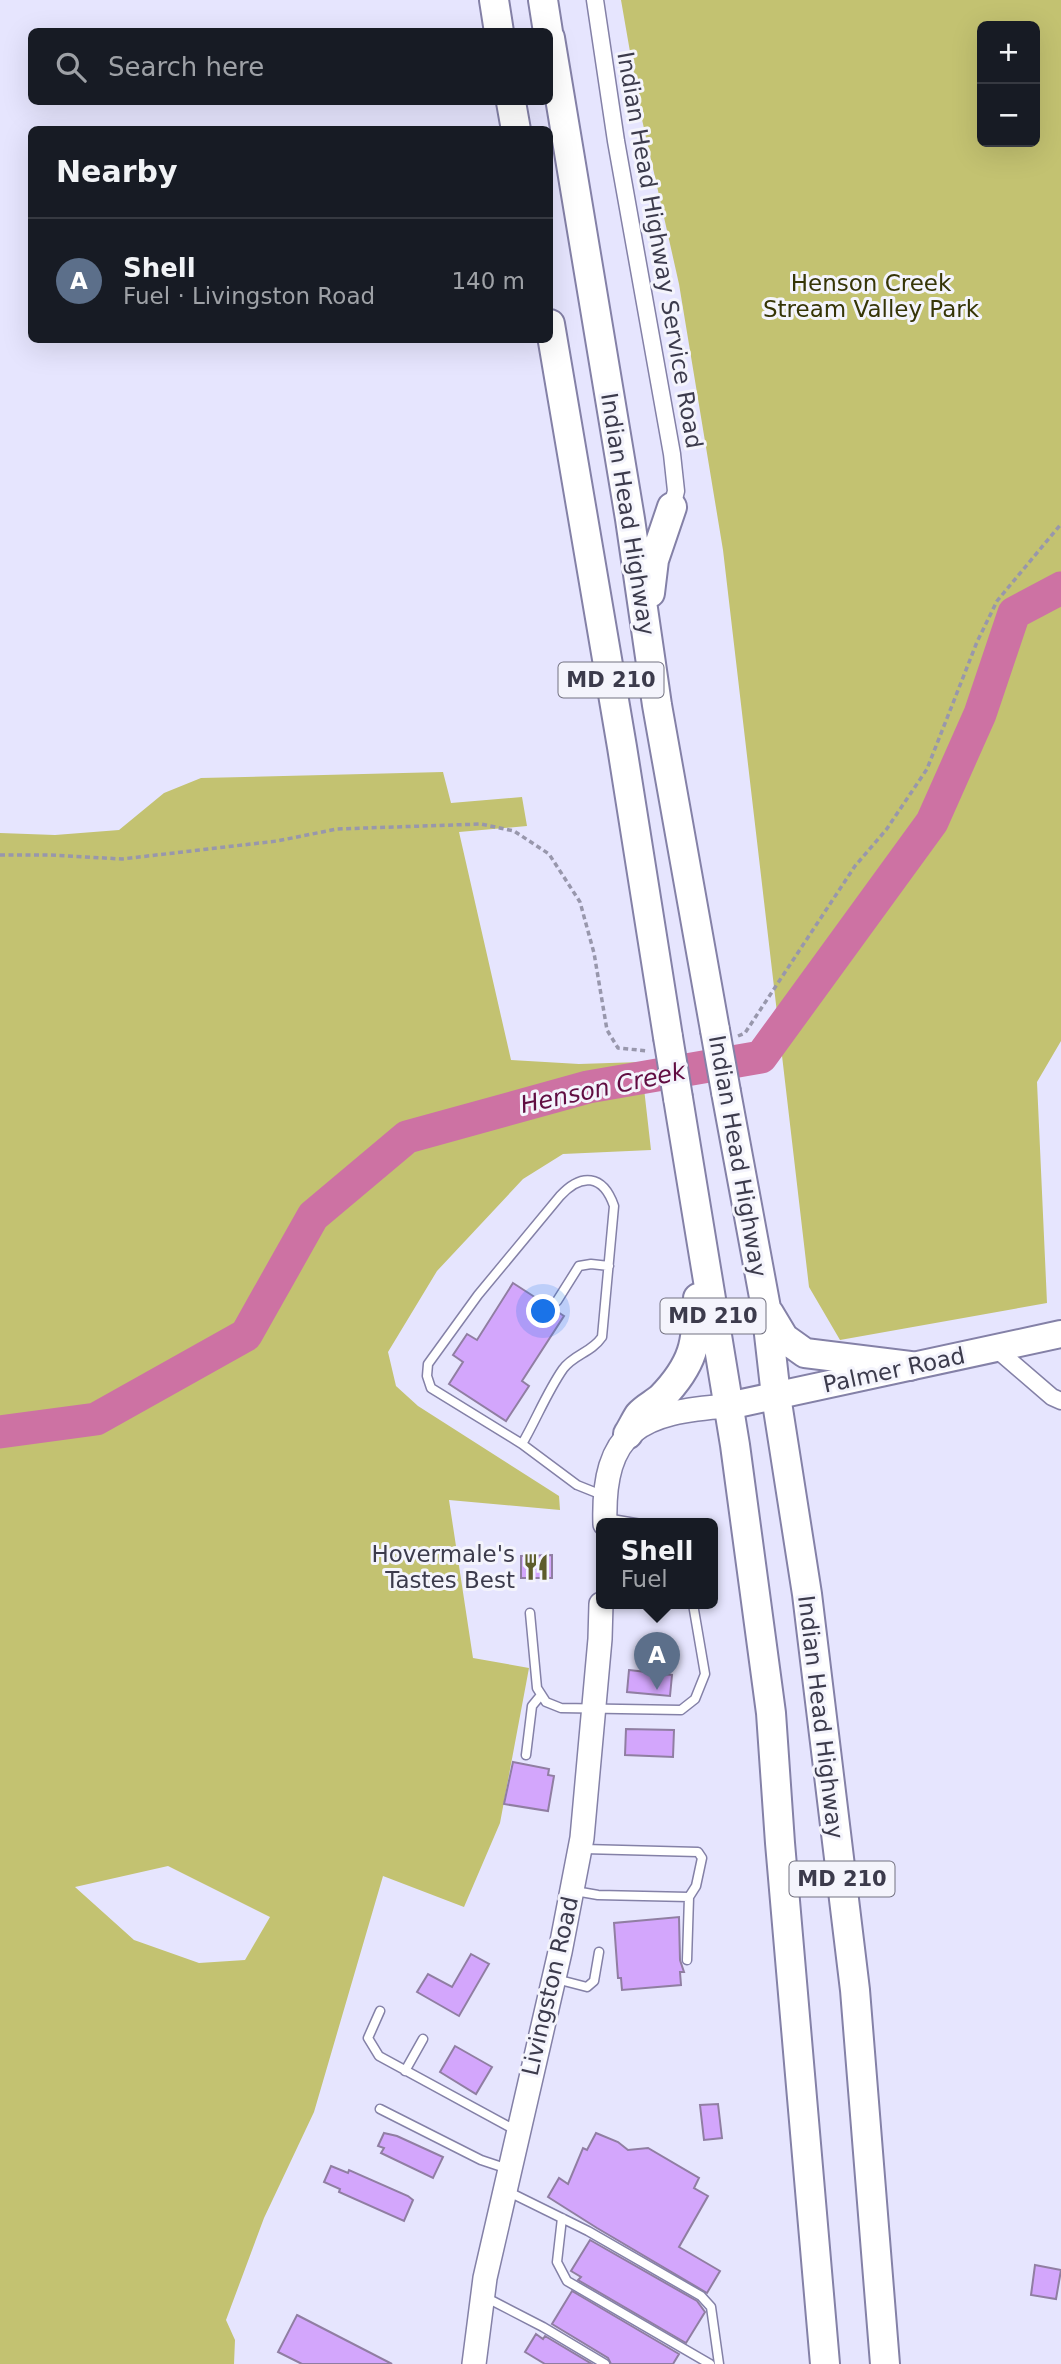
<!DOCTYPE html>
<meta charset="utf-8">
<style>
:root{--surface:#171b24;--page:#242831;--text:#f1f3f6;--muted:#9ea1a6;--line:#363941;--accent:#8c9099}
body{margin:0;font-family:"DejaVu Sans",sans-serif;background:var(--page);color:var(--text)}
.controls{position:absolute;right:21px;top:21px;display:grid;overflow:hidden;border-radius:10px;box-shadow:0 7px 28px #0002}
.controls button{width:63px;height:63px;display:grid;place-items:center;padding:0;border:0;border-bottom:2px solid var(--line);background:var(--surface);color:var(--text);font:35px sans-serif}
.you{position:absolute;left:544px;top:1312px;width:24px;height:24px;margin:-18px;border:5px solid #fff;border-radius:50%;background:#1a73e8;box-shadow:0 0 0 10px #1a73e833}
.badge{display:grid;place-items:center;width:46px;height:46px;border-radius:50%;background:var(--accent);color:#fff;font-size:23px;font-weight:700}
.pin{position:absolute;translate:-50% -58px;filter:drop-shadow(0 2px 4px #0008)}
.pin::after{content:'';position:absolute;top:37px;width:24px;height:21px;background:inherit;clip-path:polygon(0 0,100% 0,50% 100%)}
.popup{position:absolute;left:596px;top:1518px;width:122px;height:91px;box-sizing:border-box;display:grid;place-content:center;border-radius:10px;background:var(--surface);filter:drop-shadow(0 2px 5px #0005);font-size:23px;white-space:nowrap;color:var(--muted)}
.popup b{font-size:26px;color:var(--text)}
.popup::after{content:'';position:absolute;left:50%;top:100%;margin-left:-14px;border:14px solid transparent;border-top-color:var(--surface)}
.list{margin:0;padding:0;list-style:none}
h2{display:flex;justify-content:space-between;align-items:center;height:91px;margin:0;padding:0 28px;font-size:30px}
h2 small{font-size:23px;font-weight:400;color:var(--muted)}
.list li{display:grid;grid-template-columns:46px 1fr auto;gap:21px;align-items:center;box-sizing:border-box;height:126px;padding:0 28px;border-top:2px solid var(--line)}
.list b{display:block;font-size:26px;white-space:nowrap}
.list p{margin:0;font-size:23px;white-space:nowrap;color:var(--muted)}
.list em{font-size:23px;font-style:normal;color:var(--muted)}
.icon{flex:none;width:38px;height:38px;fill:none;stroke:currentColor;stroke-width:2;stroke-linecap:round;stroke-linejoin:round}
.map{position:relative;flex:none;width:1061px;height:2364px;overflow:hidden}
.search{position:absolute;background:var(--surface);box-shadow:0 7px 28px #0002;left:28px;top:28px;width:525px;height:77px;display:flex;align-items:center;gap:18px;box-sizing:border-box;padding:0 24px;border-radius:10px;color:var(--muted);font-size:26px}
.panel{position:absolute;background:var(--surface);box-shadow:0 7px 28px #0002;left:28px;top:126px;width:525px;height:217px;border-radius:10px}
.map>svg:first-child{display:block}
.green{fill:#c3c271;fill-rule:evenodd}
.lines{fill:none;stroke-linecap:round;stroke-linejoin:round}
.river{stroke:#cd72a3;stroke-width:33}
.building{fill:#d3a6fc;stroke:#907ea2;stroke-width:2}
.service-casing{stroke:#8481a7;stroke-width:11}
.minor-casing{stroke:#8481a7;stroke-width:19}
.secondary-casing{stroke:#8481a7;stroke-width:26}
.primary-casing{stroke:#8481a7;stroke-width:30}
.trunk-casing{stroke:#8481a7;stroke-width:32}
.path{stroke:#9897ac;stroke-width:3.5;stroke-dasharray:5 3.5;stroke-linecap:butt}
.service{stroke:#fff;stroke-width:8}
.minor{stroke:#fff;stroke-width:16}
.secondary{stroke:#fff;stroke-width:23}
.primary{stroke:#fff;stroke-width:26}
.trunk{stroke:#fff;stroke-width:28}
.trunk-bridge-casing{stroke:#8481a7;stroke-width:32;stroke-linecap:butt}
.trunk-bridge{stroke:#fff;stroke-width:28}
.labels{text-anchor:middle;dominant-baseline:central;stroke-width:6;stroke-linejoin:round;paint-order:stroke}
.shield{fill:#f4f4fc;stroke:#737281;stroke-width:2}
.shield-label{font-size:21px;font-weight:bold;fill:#3c3b4c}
.street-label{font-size:23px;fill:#3c3b4c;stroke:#f4f4fc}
.park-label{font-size:23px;fill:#363506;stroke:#f4f4fc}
.poi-label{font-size:23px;fill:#3c3b4c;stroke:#f4f4fc;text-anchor:end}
.water-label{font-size:24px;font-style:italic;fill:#610d42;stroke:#f4f4fc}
</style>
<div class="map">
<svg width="1061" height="2364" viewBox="0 0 1061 2364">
<rect width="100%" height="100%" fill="#e6e5fe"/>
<path class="green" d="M621 0H1061V1041L1037 1082 1047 1303 840 1340 809 1287 723 550 679 284 641 115ZM1035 26V142H982V26Z
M443 772 451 803 522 797 527 826 459 832 511 1060 579 1064 641 1062 651 1150 563 1154 523 1179 437 1271 388 1352 396 1386 418 1406 559 1496 560 1510 449 1500 473 1658 529 1668 500 1823 464 1907 383 1876 314 2112 264 2218 226 2320 235 2340 234 2364H0V833L55 835 119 830 164 793 201 778ZM168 1866 270 1917 245 1960 199 1963 134 1940 75 1887Z"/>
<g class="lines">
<path class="river" d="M0 1432 96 1419 246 1335 313 1216 407 1137 588 1087 761 1057 932 822 980 714 1014 613 1061 588"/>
</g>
<path class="building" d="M513 1283 564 1316 522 1381 529 1386 506 1421 449 1384 463 1362 453 1355 467 1334 477 1340Z
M552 1555V1578H521V1556Z
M629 1670 672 1675 670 1696 627 1692Z
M626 1729 674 1730 673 1757 625 1755Z
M513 1762 549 1769 548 1775 554 1776 548 1811 504 1804Z
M679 1917 680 1960 684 1972H680L681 1985 622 1990 621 1978H618L614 1923Z
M471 1954 489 1964 459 2016 417 1992 428 1974 452 1987Z
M455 2046 492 2067 476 2094 440 2072Z
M718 2104 722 2138 704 2140 700 2105Z
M384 2133 397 2136 443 2157 433 2178 381 2153 384 2148 378 2146Z
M596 2133 618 2142 628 2150 648 2148 699 2178 694 2188 708 2196 679 2247 720 2271 707 2293 597 2228 548 2197 559 2178 568 2184 583 2148 587 2150Z
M331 2166 348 2173 349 2170 408 2196 413 2200 404 2221 339 2192 340 2189 324 2182Z
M590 2240 697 2301 705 2312 686 2343 578 2280 581 2277 571 2271Z
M1035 2265 1061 2270 1056 2299 1031 2295Z
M572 2291 679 2354 673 2364H611L608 2358 552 2324Z
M297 2315 392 2364H302L278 2352Z
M536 2334 543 2339 545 2336 592 2364H545L525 2352Z"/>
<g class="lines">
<defs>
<path id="service" d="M557 1301 579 1266 591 1264 609 1266
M522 1444C536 1420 547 1392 563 1369 574 1354 591 1353 602 1337L614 1206C603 1174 581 1173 560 1196L478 1295 428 1364 427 1376 431 1388 522 1444 577 1485 602 1495
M606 1518 641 1524
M530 1613 537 1688 546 1702 561 1708 681 1710 695 1699 705 1674 693 1604
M526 1755 532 1706 541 1695
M575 1891 598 1895 689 1897 696 1886 702 1858 698 1852 584 1849
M687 1960 689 1897
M556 1979 587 1987 594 1981 599 1952
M380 2011 368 2038 379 2056 517 2131
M405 2071 423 2039
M380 2109 481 2160 508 2169
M509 2192 588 2231 701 2296 711 2307 719 2364
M562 2218 557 2262 567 2281 710 2364
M485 2297 543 2327 605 2364"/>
<path id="minor" d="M595 0 616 141 672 454 676 491 672 507
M995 1348 1052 1397 1061 1401"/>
<path id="secondary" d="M605 1524C602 1429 641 1412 728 1406
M474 2364 485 2278 560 1952 582 1838 600 1639 601 1604"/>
<path id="primary" d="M728 1406 1061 1334"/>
<path id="trunk" d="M494 0 499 32
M543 0 548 32
M550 38 630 519 657 705 715 1030
M511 102 516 130
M550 324 622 747 668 1037
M650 593 654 560 672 507
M726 1092 766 1308 776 1396 807 1594 855 1990 885 2364
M678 1098 735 1445 771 1713 780 1843 825 2364
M769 1313 784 1338 805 1353 910 1366
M628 1434C632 1428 635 1421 639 1415 645 1408 654 1404 661 1398 694 1364 697 1343 698 1298"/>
</defs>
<use href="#service" class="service-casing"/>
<use href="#minor" class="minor-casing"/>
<use href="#secondary" class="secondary-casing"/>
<use href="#primary" class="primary-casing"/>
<use href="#trunk" class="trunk-casing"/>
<path class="path" d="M0 855H51L122 859 277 841 337 829 481 824 514 831 549 854 580 902 594 953 607 1030 618 1048 648 1051
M738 1036 745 1033 855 866 886 830 927 769 977 642 997 601 1061 524"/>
<use href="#service" class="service"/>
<use href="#minor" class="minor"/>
<use href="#secondary" class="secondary"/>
<use href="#primary" class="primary"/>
<use href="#trunk" class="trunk"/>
<defs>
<path id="trunk-bridge" d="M715 1030 726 1092
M668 1037 678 1098"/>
</defs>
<use href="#trunk-bridge" class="trunk-bridge-casing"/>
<use href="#trunk-bridge" class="trunk-bridge"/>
</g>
<defs>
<symbol id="restaurant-bare" viewBox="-9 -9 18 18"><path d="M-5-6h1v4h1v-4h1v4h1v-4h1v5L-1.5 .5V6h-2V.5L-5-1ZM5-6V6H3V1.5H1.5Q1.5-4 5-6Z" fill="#5e5d2a" stroke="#f4f4fc" stroke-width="2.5" paint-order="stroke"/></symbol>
</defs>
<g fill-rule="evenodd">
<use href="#restaurant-bare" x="517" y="1548" width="38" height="38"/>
</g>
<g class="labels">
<g class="shield">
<rect x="558.5" y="662.5" width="105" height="35" rx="5"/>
<rect x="660.5" y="1298.5" width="105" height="35" rx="5"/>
<rect x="789.5" y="1861.5" width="105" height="35" rx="5"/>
</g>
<g class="shield-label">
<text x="611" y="680">MD 210</text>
<text x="713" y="1316">MD 210</text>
<text x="842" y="1879">MD 210</text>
</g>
<g class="street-label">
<text transform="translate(660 250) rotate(80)">Indian Head Highway Service Road</text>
<text transform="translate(628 514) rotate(81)">Indian Head Highway</text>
<text transform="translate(738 1156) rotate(80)">Indian Head Highway</text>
<text transform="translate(894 1370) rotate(-12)">Palmer Road</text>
<text transform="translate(821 1717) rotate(83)">Indian Head Highway</text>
<text transform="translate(550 1986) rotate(-77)">Livingston Road</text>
</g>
<g class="park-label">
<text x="871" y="283">Henson Creek<tspan x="871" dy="26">Stream Valley Park</tspan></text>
</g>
<g class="poi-label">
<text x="515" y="1554">Hovermale's<tspan x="515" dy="26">Tastes Best</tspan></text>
</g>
<g class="water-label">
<text transform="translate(603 1088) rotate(-12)">Henson Creek</text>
</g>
</g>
</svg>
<div class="controls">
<button>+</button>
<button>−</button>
</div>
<div class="you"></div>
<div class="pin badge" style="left:657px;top:1690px;background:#5c6f8a">A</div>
<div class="popup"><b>Shell</b>Fuel</div>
<div class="search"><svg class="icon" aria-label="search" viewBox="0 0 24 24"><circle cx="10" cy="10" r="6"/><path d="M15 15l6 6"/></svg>Search here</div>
<section class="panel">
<h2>Nearby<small></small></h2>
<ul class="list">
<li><span class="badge" style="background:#5c6f8a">A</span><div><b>Shell</b><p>Fuel · Livingston Road</p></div><em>140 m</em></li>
</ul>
</section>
</div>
